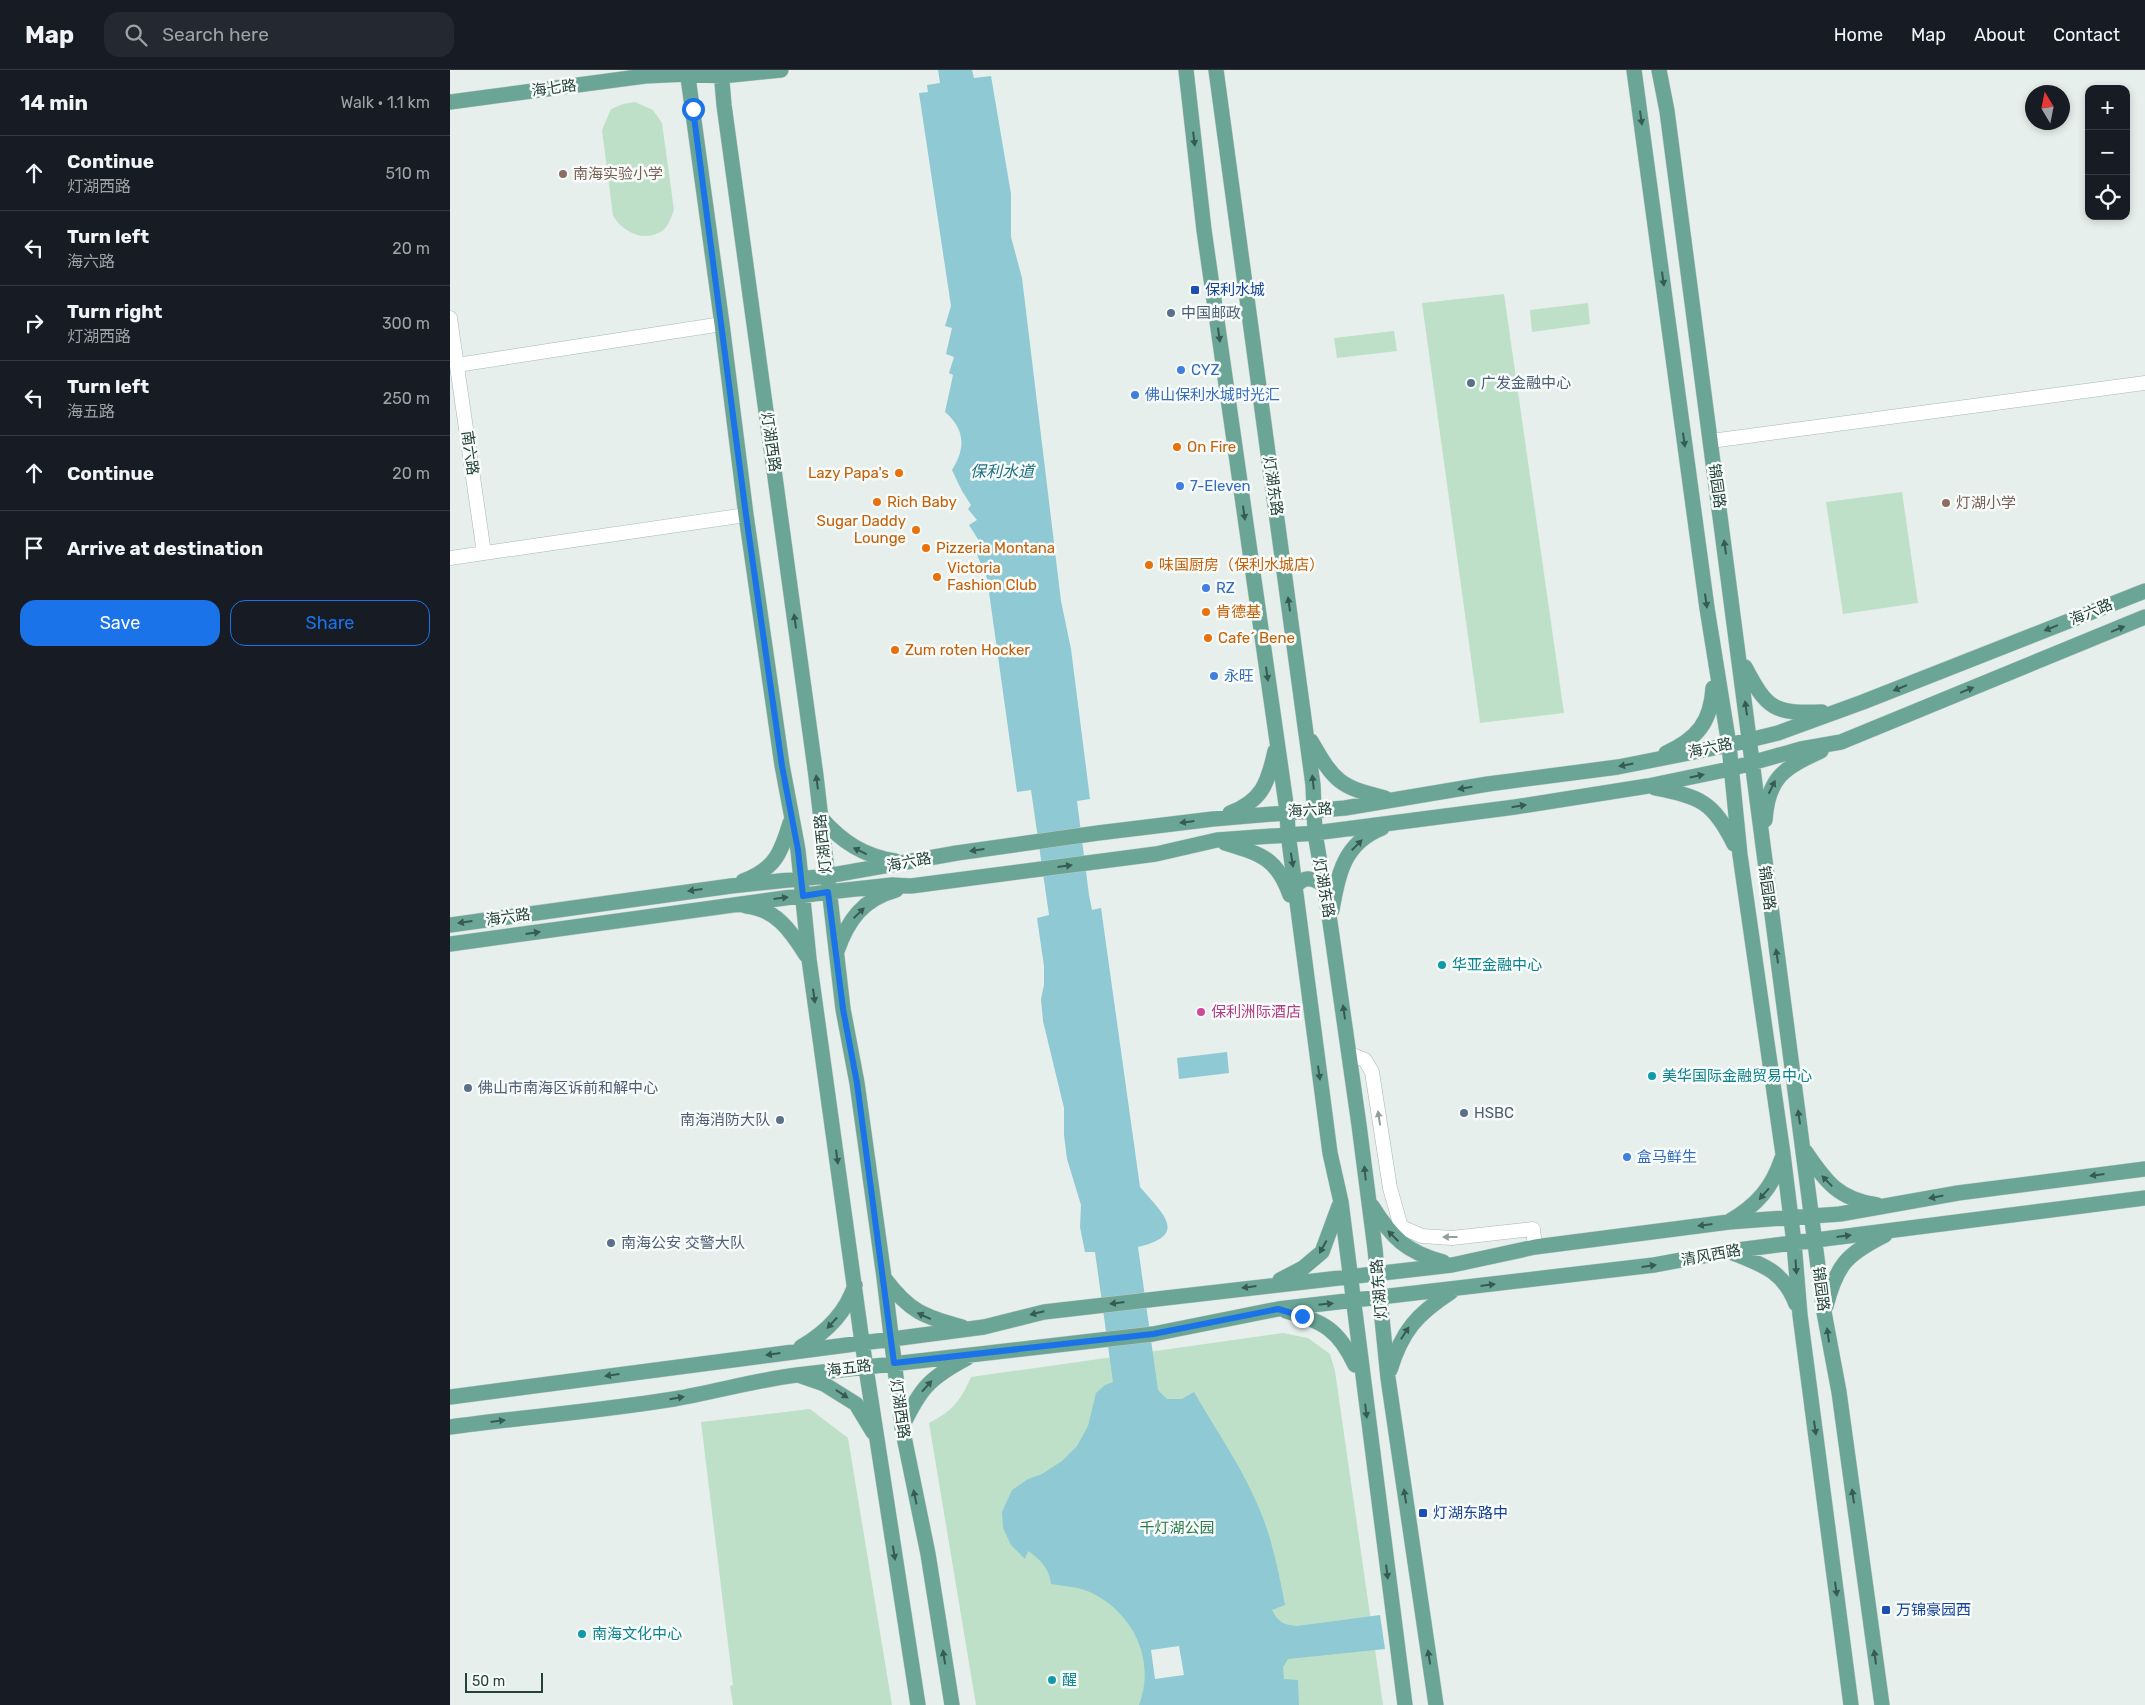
<!DOCTYPE html>
<meta charset="utf-8">
<style>
:root{--surface:#171b24;--page:#242831;--text:#f1f3f6;--muted:#9ea1a6;--line:#363941;--accent:#1a73e8}
body{margin:0;font-family:Rubik,"Noto Sans SC",sans-serif;background:var(--page);color:var(--text)}
.controls{position:absolute;right:15px;top:15px;display:grid;overflow:hidden;border-radius:10px;box-shadow:0 2px 8px #0003}
.controls button{width:45px;height:45px;display:grid;place-items:center;padding:0;border:0;border-bottom:1px solid var(--line);background:var(--surface);color:var(--text);font:25px sans-serif}
.compass{position:absolute;left:1575px;top:15px;width:45px;height:45px;border-radius:50%;background:var(--surface);box-shadow:0 2px 8px #0003;rotate:350deg}
.scale{position:absolute;left:15px;bottom:12px;width:78px;box-sizing:border-box;padding-left:5px;border:2px solid #24423a;border-top:0;font-size:14px;line-height:18px;white-space:nowrap;color:#24423a;-webkit-text-stroke:4px #f7fbf9;paint-order:stroke}
.stop{position:absolute;width:15px;height:15px;margin:-11px;border:4px solid #1a73e8;border-radius:50%;background:#fff}
.stop.end{background:#1a73e8;border-color:#fff;box-shadow:0 1px 5px #0008}
.list{margin:0;padding:0;list-style:none}
h2{display:flex;justify-content:space-between;align-items:center;height:65px;margin:0;padding:0 20px;font-size:21px}
h2 small{font-size:16px;font-weight:400;color:var(--muted)}
.list li{display:grid;grid-template-columns:32px 1fr auto;gap:15px;align-items:center;box-sizing:border-box;height:75px;padding:0 20px;border-top:1px solid var(--line)}
.list b{display:block;font-size:19px;white-space:nowrap}
.list p{margin:0;font-size:16px;white-space:nowrap;color:var(--muted)}
.list em{font-size:16px;font-style:normal;color:var(--muted)}
.actions{display:flex;gap:10px;padding:15px 20px}
.actions a{flex:1;padding:11px 0;border:1px solid var(--accent);border-radius:15px;text-align:center;font-size:18px;color:var(--accent)}
.actions .main{background:var(--accent);color:#fff}
.icon{flex:none;width:28px;height:28px;fill:none;stroke:currentColor;stroke-width:2;stroke-linecap:round;stroke-linejoin:round}
.map{position:relative;flex:none;width:1695px;height:1635px;overflow:hidden}
header{display:flex;align-items:center;gap:30px;box-sizing:border-box;height:70px;padding:0 25px;background:var(--surface);border-bottom:1px solid var(--line)}
header strong{font-size:24px}
nav{display:flex;gap:28px;margin-inline-start:auto;font-size:18px}
.search{width:350px;height:45px;background:var(--page);display:flex;align-items:center;gap:12px;box-sizing:border-box;padding:0 18px;border-radius:15px;color:var(--muted);font-size:19px}
main{display:flex}
aside{flex:1;background:var(--surface)}
.map>svg:first-child{display:block}
.green{fill:#bfe0c8}
.water{fill:#8ec9d4}
.pier{fill:#e6efeb}
.lines{fill:none;stroke-linecap:round;stroke-linejoin:round}
.minor-casing{stroke:#a8b8b2;stroke-width:15}
.major-casing{stroke:#c2cac8;stroke-width:16}
.minor{stroke:#fff;stroke-width:14}
.major{stroke:#6aa596;stroke-width:15}
.oneway{fill:#365b51}
.oneway2{fill:#92a09c}
.route{stroke:#1a73e8;stroke-width:6}
.education-dot{fill:#8d6e63;stroke:#f7fbf9;stroke-width:2}
.transit-dot{fill:#1a4fb4;stroke:#f7fbf9;stroke-width:2}
.service-dot{fill:#5c6f8a;stroke:#f7fbf9;stroke-width:2}
.shop-dot{fill:#3f7fe0;stroke:#f7fbf9;stroke-width:2}
.food-dot{fill:#e8710a;stroke:#f7fbf9;stroke-width:2}
.culture-dot{fill:#0f9aa8;stroke:#f7fbf9;stroke-width:2}
.hotel-dot{fill:#d1479c;stroke:#f7fbf9;stroke-width:2}
.labels{text-anchor:middle;dominant-baseline:central;stroke-width:5;stroke-linejoin:round;paint-order:stroke}
.street-label{font-size:15px;fill:#24423a;stroke:#f7fbf9}
.education-label{font-size:15px;fill:#785e54;stroke:#f7fbf9;text-anchor:start}
.transit-label{font-size:15px;fill:#164399;stroke:#f7fbf9;text-anchor:start}
.service-label{font-size:15px;fill:#4e5e75;stroke:#f7fbf9;text-anchor:start}
.shop-label{font-size:15px;fill:#366cbe;stroke:#f7fbf9;text-anchor:start}
.food-label{font-size:15px;fill:#c56008;stroke:#f7fbf9;text-anchor:start}
.culture-label{font-size:15px;fill:#0d838f;stroke:#f7fbf9;text-anchor:start}
.hotel-label{font-size:15px;fill:#b23c85;stroke:#f7fbf9;text-anchor:start}
.park-label{font-size:15px;fill:#2d7a4b;stroke:#f7fbf9}
.water-label{font-size:16px;font-style:italic;fill:#1c6f80;stroke:#f7fbf9}
</style>
<header>
<strong>Map</strong>
<div class="search"><svg class="icon" aria-label="search" viewBox="0 0 24 24"><circle cx="10" cy="10" r="6"/><path d="M15 15l6 6"/></svg>Search here</div>
<nav><a>Home</a><a>Map</a><a>About</a><a>Contact</a></nav>
</header>
<main>
<aside>
<h2>14 min<small>Walk · 1.1 km</small></h2>
<ul class="list">
<li><svg class="icon" aria-label="ahead" viewBox="0 0 24 24"><path d="M12 20V5M6 11l6-6 6 6"/></svg><div><b>Continue</b><p>灯湖西路</p></div><em>510 m</em></li>
<li><svg class="icon" aria-label="left" viewBox="0 0 24 24"><path d="M17 20v-9H6M10 6l-5 5 5 5"/></svg><div><b>Turn left</b><p>海六路</p></div><em>20 m</em></li>
<li><svg class="icon" aria-label="right" viewBox="0 0 24 24"><path d="M7 20v-9h11M14 6l5 5-5 5"/></svg><div><b>Turn right</b><p>灯湖西路</p></div><em>300 m</em></li>
<li><svg class="icon" aria-label="left" viewBox="0 0 24 24"><path d="M17 20v-9H6M10 6l-5 5 5 5"/></svg><div><b>Turn left</b><p>海五路</p></div><em>250 m</em></li>
<li><svg class="icon" aria-label="ahead" viewBox="0 0 24 24"><path d="M12 20V5M6 11l6-6 6 6"/></svg><div><b>Continue</b></div><em>20 m</em></li>
<li><svg class="icon" aria-label="arrive" viewBox="0 0 24 24"><path d="M6 21V4h12l-3 4 3 4H6"/></svg><div><b>Arrive at destination</b></div></li>
</ul>
<div class="actions"><a class="main">Save</a><a>Share</a></div>
</aside>
<div class="map">
<svg width="1695" height="1635" viewBox="0 0 1695 1635">
<rect width="100%" height="100%" fill="#e6efeb"/>
<path class="green" d="M185 32 203 40 212 53 224 140C221 147 219 156 212 161 194 173 173 162 163 146L152 60 161 39 173 34Z
M1054 224 1114 643 1030 653 972 233Z
M1138 233 1140 254 1082 262 1080 240Z
M944 261 947 281 887 288 884 268Z
M1452 422 1468 533 1393 544 1376 432Z
M833 1263 858 1268 880 1284 885 1301 933 1635H526L479 1353C503 1341 510 1331 521 1307Z
M360 1339 398 1368 442 1635H283L280 1616 283 1615 251 1352Z"/>
<path class="water" d="M488 0H522L524 8 541 6 561 124V167L572 208 611 531 621 579 640 729 627 731 639 825 642 840 651 838 690 1117C712 1143 740 1165 688 1177L708 1320 717 1329H732L744 1322C767 1362 794 1400 811 1443 823 1472 829 1504 835 1535L822 1540C828 1552 834 1555 847 1556L930 1545 935 1579 838 1589 833 1597 834 1609 848 1610 849 1635H689C706 1591 684 1544 642 1523 630 1517 615 1516 601 1514 599 1498 591 1490 578 1481L575 1489 561 1475 553 1458 552 1442 562 1420 578 1409 592 1404 612 1391 627 1376 638 1356 646 1323 655 1315 663 1312 645 1182H635L630 1157 631 1135 617 1089 614 1065V1038L593 951 591 929 594 915V896L587 848 599 845 581 720 567 722 537 508 525 480 533 477 519 455 527 450 518 439 521 435 512 421 502 400C516 378 515 359 495 342L503 305 499 303 504 287 496 284 502 258 495 256 501 236 469 23 478 22 477 15 490 13Z
M777 982 779 1003 729 1009 727 988Z"/>
<path class="pier" d="M729 1576 734 1605 705 1609 701 1580Z"/>
<g class="lines">
<defs>
<path id="minor" d="M0 248 34 483
M7 295 272 254
M1261 371 1695 313
M0 488 296 445
M900 984 915 990 922 1002 940 1118 951 1157 972 1166 1002 1168 1083 1159 1085 1177"/>
<path id="major" d="M237 0 272 254 296 445 332 695 348 780 359 889 412 1272 468 1635
M271 0 274 35 366 706 393 939 407 1013 434 1207 452 1357 478 1484 502 1635
M736 0 754 160 837 741 838 763 880 1083 891 1132 955 1635
M766 0 863 715 865 763 880 852 909 1055 925 1179 938 1308 986 1635
M1184 0 1257 538 1279 675 1290 785 1333 1084 1344 1173 1350 1245 1401 1635
M1209 0 1217 41 1374 1242 1389 1322 1432 1635
M0 32 195 6 238 4 272 6 331 0
M1295 597C1317 639 1324 644 1372 642
M861 671C884 711 889 717 935 728
M1216 683C1247 669 1261 652 1263 618
M1205 718C1250 727 1263 731 1284 774
M780 743C812 731 818 713 825 681
M371 748C392 772 414 786 445 791
M1315 750C1318 707 1334 698 1371 681
M775 773C811 784 827 788 840 825
M293 811C325 799 331 783 340 753
M845 817C855 805 862 808 874 815
M296 836C326 839 341 861 356 885
M882 840C888 804 894 773 932 758
M0 855 281 816 377 806 507 783 648 763 763 749 895 738 1038 714 1168 697 1279 675 1328 663 1413 632 1695 521
M0 874 378 822 442 815 461 816 706 784 767 770 865 763 1065 737 1198 716 1280 699 1351 679 1391 672 1695 547
M387 881C398 850 413 829 446 820
M1355 1081C1376 1112 1388 1129 1427 1135
M922 1136C942 1168 956 1182 993 1192
M1280 1151C1307 1135 1322 1118 1332 1088
M1281 1182C1312 1195 1333 1200 1346 1234
M435 1209C459 1241 474 1247 512 1257
M830 1210 853 1198 872 1182 889 1136
M1376 1236C1387 1194 1397 1184 1435 1165
M836 1241C873 1251 889 1260 905 1295
M351 1277C377 1262 396 1243 405 1215
M940 1300C952 1261 967 1244 1001 1222
M351 1306 374 1314 406 1334 423 1362
M0 1327 534 1257 594 1242 1002 1195 1085 1177 1279 1152 1390 1144 1508 1123 1695 1099
M0 1357C74 1347 150 1341 224 1329 265 1322 306 1310 347 1305L703 1264 828 1239 1204 1195 1280 1181 1695 1128
M452 1357C470 1319 479 1308 517 1288"/>
</defs>
<use href="#minor" class="minor-casing"/>
<use href="#major" class="major-casing"/>
<use href="#minor" class="minor"/>
<use href="#major" class="major"/>
</g>
<defs><path id="oneway-solid" d="M-6-.8H1V-3.2L6.5 0L1 3.2V.8H-6Z" transform="scale(1.25)"/></defs>
<g class="oneway">
<use href="#oneway-solid" transform="translate(1191 48) rotate(82)"/>
<use href="#oneway-solid" transform="translate(744 69) rotate(83)"/>
<use href="#oneway-solid" transform="translate(1213 209) rotate(82)"/>
<use href="#oneway-solid" transform="translate(769 265) rotate(82)"/>
<use href="#oneway-solid" transform="translate(1234 370) rotate(82)"/>
<use href="#oneway-solid" transform="translate(794 443) rotate(82)"/>
<use href="#oneway-solid" transform="translate(1275 477) rotate(-98)"/>
<use href="#oneway-solid" transform="translate(1256 531) rotate(82)"/>
<use href="#oneway-solid" transform="translate(839 534) rotate(-98)"/>
<use href="#oneway-solid" transform="translate(345 551) rotate(-98)"/>
<use href="#oneway-solid" transform="translate(1601 558) rotate(158)"/>
<use href="#oneway-solid" transform="translate(1668 559) rotate(-22)"/>
<use href="#oneway-solid" transform="translate(817 604) rotate(82)"/>
<use href="#oneway-solid" transform="translate(1450 618) rotate(158)"/>
<use href="#oneway-solid" transform="translate(1517 620) rotate(-22)"/>
<use href="#oneway-solid" transform="translate(1296 638) rotate(-98)"/>
<use href="#oneway-solid" transform="translate(1176 695) rotate(169)"/>
<use href="#oneway-solid" transform="translate(1247 706) rotate(-12)"/>
<use href="#oneway-solid" transform="translate(367 712) rotate(-97)"/>
<use href="#oneway-solid" transform="translate(863 712) rotate(-96)"/>
<use href="#oneway-solid" transform="translate(1322 717) rotate(-64)"/>
<use href="#oneway-solid" transform="translate(1015 718) rotate(170)"/>
<use href="#oneway-solid" transform="translate(1069 736) rotate(-9)"/>
<use href="#oneway-solid" transform="translate(737 752) rotate(173)"/>
<use href="#oneway-solid" transform="translate(907 775) rotate(-45)"/>
<use href="#oneway-solid" transform="translate(527 780) rotate(172)"/>
<use href="#oneway-solid" transform="translate(410 781) rotate(-154)"/>
<use href="#oneway-solid" transform="translate(842 790) rotate(81)"/>
<use href="#oneway-solid" transform="translate(615 796) rotate(-7)"/>
<use href="#oneway-solid" transform="translate(245 820) rotate(172)"/>
<use href="#oneway-solid" transform="translate(331 828) rotate(-7)"/>
<use href="#oneway-solid" transform="translate(409 843) rotate(-44)"/>
<use href="#oneway-solid" transform="translate(15 852) rotate(172)"/>
<use href="#oneway-solid" transform="translate(83 863) rotate(-8)"/>
<use href="#oneway-solid" transform="translate(1327 886) rotate(-98)"/>
<use href="#oneway-solid" transform="translate(364 926) rotate(82)"/>
<use href="#oneway-solid" transform="translate(894 942) rotate(-98)"/>
<use href="#oneway-solid" transform="translate(869 1003) rotate(82)"/>
<use href="#oneway-solid" transform="translate(1349 1047) rotate(-98)"/>
<use href="#oneway-solid" transform="translate(387 1087) rotate(82)"/>
<use href="#oneway-solid" transform="translate(915 1103) rotate(-96)"/>
<use href="#oneway-solid" transform="translate(1647 1105) rotate(173)"/>
<use href="#oneway-solid" transform="translate(1377 1111) rotate(-134)"/>
<use href="#oneway-solid" transform="translate(1314 1124) rotate(131)"/>
<use href="#oneway-solid" transform="translate(1486 1127) rotate(169)"/>
<use href="#oneway-solid" transform="translate(1255 1155) rotate(173)"/>
<use href="#oneway-solid" transform="translate(943 1166) rotate(-136)"/>
<use href="#oneway-solid" transform="translate(1394 1166) rotate(-7)"/>
<use href="#oneway-solid" transform="translate(873 1177) rotate(119)"/>
<use href="#oneway-solid" transform="translate(1199 1196) rotate(-8)"/>
<use href="#oneway-solid" transform="translate(1346 1197) rotate(86)"/>
<use href="#oneway-solid" transform="translate(1038 1215) rotate(-7)"/>
<use href="#oneway-solid" transform="translate(799 1217) rotate(173)"/>
<use href="#oneway-solid" transform="translate(667 1233) rotate(173)"/>
<use href="#oneway-solid" transform="translate(876 1234) rotate(-6)"/>
<use href="#oneway-solid" transform="translate(587 1243) rotate(166)"/>
<use href="#oneway-solid" transform="translate(474 1246) rotate(-155)"/>
<use href="#oneway-solid" transform="translate(382 1253) rotate(133)"/>
<use href="#oneway-solid" transform="translate(955 1263) rotate(-57)"/>
<use href="#oneway-solid" transform="translate(1378 1265) rotate(-98)"/>
<use href="#oneway-solid" transform="translate(323 1284) rotate(172)"/>
<use href="#oneway-solid" transform="translate(162 1305) rotate(172)"/>
<use href="#oneway-solid" transform="translate(477 1316) rotate(-48)"/>
<use href="#oneway-solid" transform="translate(392 1324) rotate(34)"/>
<use href="#oneway-solid" transform="translate(227 1328) rotate(-10)"/>
<use href="#oneway-solid" transform="translate(916 1341) rotate(83)"/>
<use href="#oneway-solid" transform="translate(48 1351) rotate(-7)"/>
<use href="#oneway-solid" transform="translate(1365 1358) rotate(82)"/>
<use href="#oneway-solid" transform="translate(955 1426) rotate(-99)"/>
<use href="#oneway-solid" transform="translate(1403 1426) rotate(-98)"/>
<use href="#oneway-solid" transform="translate(465 1427) rotate(-102)"/>
<use href="#oneway-solid" transform="translate(444 1483) rotate(81)"/>
<use href="#oneway-solid" transform="translate(937 1502) rotate(83)"/>
<use href="#oneway-solid" transform="translate(1386 1519) rotate(82)"/>
<use href="#oneway-solid" transform="translate(494 1587) rotate(-99)"/>
<use href="#oneway-solid" transform="translate(979 1587) rotate(-99)"/>
<use href="#oneway-solid" transform="translate(1425 1587) rotate(-98)"/>
</g>
<g class="oneway2">
<use href="#oneway-solid" transform="translate(929 1048) rotate(-99)"/>
<use href="#oneway-solid" transform="translate(1000 1167) rotate(180)"/>
</g>
<g class="lines">
<path class="route" d="M243 39 296 445 332 696 348 780 353 826 378 822 393 939 407 1013 444 1293 703 1264 828 1239 852 1246"/>
</g>
<g class="education-dot">
<circle cx="113" cy="104" r="5"/>
<circle cx="1496" cy="433" r="5"/>
</g>
<g class="transit-dot">
<rect x="740" y="215" width="10" height="10" rx="2.5"/>
<rect x="968" y="1438" width="10" height="10" rx="2.5"/>
<rect x="1431" y="1535" width="10" height="10" rx="2.5"/>
</g>
<g class="service-dot">
<circle cx="721" cy="243" r="5"/>
<circle cx="1021" cy="313" r="5"/>
<circle cx="18" cy="1018" r="5"/>
<circle cx="1014" cy="1043" r="5"/>
<circle cx="330" cy="1050" r="5"/>
<circle cx="161" cy="1173" r="5"/>
</g>
<g class="shop-dot">
<circle cx="731" cy="300" r="5"/>
<circle cx="685" cy="325" r="5"/>
<circle cx="730" cy="416" r="5"/>
<circle cx="756" cy="518" r="5"/>
<circle cx="764" cy="606" r="5"/>
<circle cx="1177" cy="1087" r="5"/>
</g>
<g class="food-dot">
<circle cx="727" cy="377" r="5"/>
<circle cx="449" cy="403" r="5"/>
<circle cx="427" cy="432" r="5"/>
<circle cx="466" cy="460" r="5"/>
<circle cx="476" cy="478" r="5"/>
<circle cx="699" cy="495" r="5"/>
<circle cx="487" cy="507" r="5"/>
<circle cx="756" cy="542" r="5"/>
<circle cx="758" cy="568" r="5"/>
<circle cx="445" cy="580" r="5"/>
</g>
<g class="culture-dot">
<circle cx="992" cy="895" r="5"/>
<circle cx="1202" cy="1006" r="5"/>
<circle cx="132" cy="1564" r="5"/>
<circle cx="602" cy="1610" r="5"/>
</g>
<circle class="hotel-dot" cx="751" cy="942" r="5"/>
<g class="labels">
<g class="street-label">
<text transform="translate(104 18) rotate(-7)">海七路</text>
<text transform="translate(321 372) rotate(82)">灯湖西路</text>
<text transform="translate(20 383) rotate(82)">南六路</text>
<text transform="translate(823 416) rotate(82)">灯湖东路</text>
<text transform="translate(1267 416) rotate(82)">锦园路</text>
<text transform="translate(1641 542) rotate(-22)">海六路</text>
<text transform="translate(1260 678) rotate(-12)">海六路</text>
<text transform="translate(860 740) rotate(-4)">海六路</text>
<text transform="translate(373 774) rotate(-96)">灯湖西路</text>
<text transform="translate(459 792) rotate(-11)">海六路</text>
<text transform="translate(874 818) rotate(80)">灯湖东路</text>
<text transform="translate(1317 818) rotate(82)">锦园路</text>
<text transform="translate(58 847) rotate(-8)">海六路</text>
<text transform="translate(1261 1185) rotate(-10)">清风西路</text>
<text transform="translate(929 1219) rotate(-95)">灯湖东路</text>
<text transform="translate(1371 1219) rotate(83)">锦园路</text>
<text transform="translate(399 1298) rotate(-7)">海五路</text>
<text transform="translate(450 1339) rotate(82)">灯湖西路</text>
</g>
<g class="education-label">
<text x="123" y="104">南海实验小学</text>
<text x="1506" y="433">灯湖小学</text>
</g>
<g class="transit-label">
<text x="755" y="220">保利水城</text>
<text x="983" y="1443">灯湖东路中</text>
<text x="1446" y="1540">万锦豪园西</text>
</g>
<g class="service-label">
<text x="731" y="243">中国邮政</text>
<text x="1031" y="313">广发金融中心</text>
<text x="28" y="1018">佛山市南海区诉前和解中心</text>
<text x="1024" y="1043">HSBC</text>
<text x="320" y="1050" text-anchor="end">南海消防大队</text>
<text x="171" y="1173">南海公安 交警大队</text>
</g>
<g class="shop-label">
<text x="741" y="300">CYZ</text>
<text x="695" y="325">佛山保利水城时光汇</text>
<text x="740" y="416">7-Eleven</text>
<text x="766" y="518">RZ</text>
<text x="774" y="606">永旺</text>
<text x="1187" y="1087">盒马鲜生</text>
</g>
<g class="food-label">
<text x="737" y="377">On Fire</text>
<text x="439" y="403" text-anchor="end">Lazy Papa's</text>
<text x="437" y="432">Rich Baby</text>
<text x="456" y="451" text-anchor="end">Sugar Daddy<tspan x="456" dy="17">Lounge</tspan></text>
<text x="486" y="478">Pizzeria Montana</text>
<text x="709" y="495">味国厨房（保利水城店）</text>
<text x="497" y="498">Victoria<tspan x="497" dy="17">Fashion Club</tspan></text>
<text x="766" y="542">肯德基</text>
<text x="768" y="568">Cafe´ Bene</text>
<text x="455" y="580">Zum roten Hocker</text>
</g>
<g class="culture-label">
<text x="1002" y="895">华亚金融中心</text>
<text x="1212" y="1006">美华国际金融贸易中心</text>
<text x="142" y="1564">南海文化中心</text>
<text x="612" y="1610">醒</text>
</g>
<g class="hotel-label">
<text x="761" y="942">保利洲际酒店</text>
</g>
<g class="park-label">
<text x="727" y="1458">千灯湖公园</text>
</g>
<g class="water-label">
<text x="552" y="401">保利水道</text>
</g>
</g>
</svg>
<div class="controls">
<button>+</button>
<button>−</button>
<button><svg class="icon" aria-label="locate" viewBox="0 0 24 24"><circle cx="12" cy="12" r="6"/><path d="M12 2v4M12 18v4M2 12h4M18 12h4"/></svg></button>
</div>
<svg class="compass" viewBox="-18 -18 36 36"><path d="M0-13l5 13h-10z" fill="#e53935"/><path d="M0 13l5-13h-10z" fill="#9ea1a6"/></svg>
<div class="scale">50 m</div>
<div class="stop" style="left:243px;top:39px"></div>
<div class="stop end" style="left:852px;top:1246px"></div>
</div>
</main>
